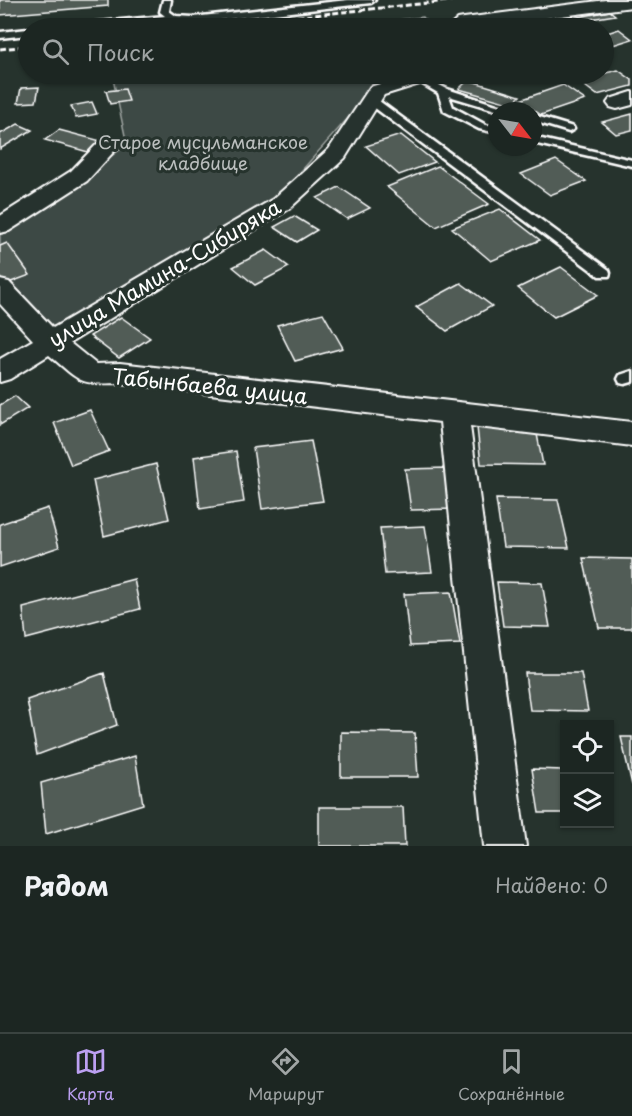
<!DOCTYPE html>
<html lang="ru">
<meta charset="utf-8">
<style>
:root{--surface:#1c2622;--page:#29322f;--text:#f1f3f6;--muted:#a0a5a5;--line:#3a4340;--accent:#bca0f2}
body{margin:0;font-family:"Playpen Sans",sans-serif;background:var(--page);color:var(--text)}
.controls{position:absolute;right:18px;bottom:18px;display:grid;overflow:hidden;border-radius:0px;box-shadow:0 2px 4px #0004}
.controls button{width:54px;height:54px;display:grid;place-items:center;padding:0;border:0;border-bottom:2px solid var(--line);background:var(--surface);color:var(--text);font:30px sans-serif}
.compass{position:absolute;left:488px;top:102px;width:54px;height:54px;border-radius:50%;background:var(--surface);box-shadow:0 2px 4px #0004;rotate:121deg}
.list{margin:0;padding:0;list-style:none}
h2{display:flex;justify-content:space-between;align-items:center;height:78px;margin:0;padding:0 24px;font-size:26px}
h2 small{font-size:20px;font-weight:400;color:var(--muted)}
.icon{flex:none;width:33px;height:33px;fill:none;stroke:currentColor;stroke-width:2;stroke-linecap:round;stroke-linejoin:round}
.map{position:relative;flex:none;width:632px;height:846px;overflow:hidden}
.search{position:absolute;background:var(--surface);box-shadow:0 2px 4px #0004;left:18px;right:18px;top:18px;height:66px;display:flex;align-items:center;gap:15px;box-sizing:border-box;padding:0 21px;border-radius:33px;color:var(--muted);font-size:22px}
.sheet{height:186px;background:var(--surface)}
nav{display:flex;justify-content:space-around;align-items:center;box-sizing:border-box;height:84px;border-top:2px solid var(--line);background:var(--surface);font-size:16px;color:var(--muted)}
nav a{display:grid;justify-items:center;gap:3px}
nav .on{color:var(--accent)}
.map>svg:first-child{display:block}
.green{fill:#3e4944;stroke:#9ea4a2;stroke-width:1.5}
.building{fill:#515c57;stroke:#fff;stroke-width:1.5}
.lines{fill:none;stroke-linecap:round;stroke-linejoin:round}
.service-casing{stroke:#fff;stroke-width:5}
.minor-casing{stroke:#fff;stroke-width:4}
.service{fill:#26332d;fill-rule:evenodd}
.minor{fill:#26332d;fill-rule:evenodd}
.rail{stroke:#fff;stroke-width:3;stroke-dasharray:6 3;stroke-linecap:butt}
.labels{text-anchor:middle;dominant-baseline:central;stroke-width:6;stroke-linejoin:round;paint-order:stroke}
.far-park-label{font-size:18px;fill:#bbbfbe;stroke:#26332d}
.street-label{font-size:21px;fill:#fff;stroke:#26332d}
</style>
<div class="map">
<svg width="632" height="846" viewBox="0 0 632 846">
<rect width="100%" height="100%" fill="#26332d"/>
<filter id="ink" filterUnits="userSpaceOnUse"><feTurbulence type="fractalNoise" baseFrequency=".0167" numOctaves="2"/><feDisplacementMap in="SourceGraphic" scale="12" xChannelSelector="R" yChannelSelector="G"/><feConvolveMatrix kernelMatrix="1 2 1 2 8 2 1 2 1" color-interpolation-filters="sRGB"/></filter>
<g filter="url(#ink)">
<path class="green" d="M423 17 430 28H327Z
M112 74H412L363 101 280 195 54 333 0 278V234L127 145Z"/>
<path class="building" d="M0 0H108V6L0 15Z
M610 11 615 15 572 22 568 19Z
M619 29 632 39 613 45 604 39V34Z
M618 70 632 80V86L597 95 577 80Z
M457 74H486L468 80Z
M543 74H562L568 78 555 82Z
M468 80 520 96 512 104 459 89Z
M563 85 585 100 541 115 520 100Z
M39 87 36 102 18 103 21 88Z
M125 89 129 101 110 104 106 91Z
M92 102 97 114 76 118 71 106Z
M632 114V130L616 134 602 122Z
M18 124 32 130 0 149V134Z
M59 130 101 141 88 152 45 140Z
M401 135 435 162 399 175 366 146Z
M556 160 586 181 550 195 521 174Z
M438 166 489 204 436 227 387 187Z
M339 187 370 208 347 219 317 198Z
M500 209 540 240 491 261 452 228Z
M294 216 317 230 297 242 274 227Z
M7 243 30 275 3 285 0 281V246Z
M266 250 289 267 255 285 233 267Z
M561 267 598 295 554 317 518 288Z
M461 283 492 306 447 331 416 307Z
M323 313 343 348 295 361 277 325Z
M121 317 150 338 119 358 90 336Z
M15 396 28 408 0 425V405Z
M90 410 109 451 71 465 54 423Z
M477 427 536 429 543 465 481 464Z
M311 441 323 501 262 509 253 448Z
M236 451 244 502 200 509 194 457Z
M156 464 169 519 104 536 93 480Z
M448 468 455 509 411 510 405 469Z
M496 499 558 500 569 548 503 547Z
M48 508 59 547 0 567V524Z
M425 526 432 572 385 574 380 528Z
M583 558 632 559V628H599Z
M134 579 140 609 26 639 23 608Z
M497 582 542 583 550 627 503 626Z
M451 592 460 644 410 646 404 594Z
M104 673 117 725 37 755 27 700Z
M525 673H581L588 711 530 710Z
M341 732 415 733 418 777H341Z
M621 737H632V785Z
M135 756 143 804 46 834 41 783Z
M532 769 564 770V813H539Z
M319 807H403L405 846H319Z"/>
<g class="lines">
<defs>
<path id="service" d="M163 0H171L169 11 176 16 193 17 348 0H375L371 3 193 23C149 18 105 33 61 28L66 25 165 16 160 12Z
M28 29V35L0 38V32Z
M416 76H422L447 89 515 111H499L449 96 453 107 486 125 497 127V133L479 129 444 111 438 93 416 80Z
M367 98H375L609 270 610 273 609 276H599L367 102Z
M533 115 573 127 574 129 569 132 533 121Z
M533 137 632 160V166L533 143Z
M632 371V382L625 384 620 383 618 379 620 375Z"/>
<path id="minor" d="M606 0H632V7L468 28H448L458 19 464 18Z
M413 74H435L426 82 384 95 345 158 289 209 70 343 96 364 120 363 632 422V446L470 426 526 846H484L440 422 120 383C78 385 81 382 49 355L10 379 0 382V359L33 340 0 304V280L9 282 53 328 273 199 329 149 370 87Z
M632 92V105L617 109 610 107 607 103 610 99Z
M107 140 115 142 118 147 87 181 9 231 0 233V216L71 171 99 142Z"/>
</defs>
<use href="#service" class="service-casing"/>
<use href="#minor" class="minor-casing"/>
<use href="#service" class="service"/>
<use href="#minor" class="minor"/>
<path class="rail" d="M156 28 197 24
M190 28 457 0
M0 49 28 46"/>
</g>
</g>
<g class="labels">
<g class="far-park-label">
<text x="203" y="141">Старое мусульманское<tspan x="203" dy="21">кладбище</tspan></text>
</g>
<g class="street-label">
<text transform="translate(164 272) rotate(-31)">улица Мамина-Сибиряка</text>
<text transform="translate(210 385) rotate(6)">Табынбаева улица</text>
</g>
</g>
</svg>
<div class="controls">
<button><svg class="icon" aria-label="locate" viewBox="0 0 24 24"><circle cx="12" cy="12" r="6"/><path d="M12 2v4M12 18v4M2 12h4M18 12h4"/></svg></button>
<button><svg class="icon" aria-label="layers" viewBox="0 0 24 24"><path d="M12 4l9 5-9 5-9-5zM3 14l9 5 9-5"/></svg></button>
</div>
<svg class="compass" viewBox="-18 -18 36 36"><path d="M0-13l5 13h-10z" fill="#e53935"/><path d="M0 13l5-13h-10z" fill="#a0a5a5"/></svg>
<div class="search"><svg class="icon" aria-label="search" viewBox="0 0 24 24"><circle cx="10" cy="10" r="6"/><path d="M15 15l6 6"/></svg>Поиск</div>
</div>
<section class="sheet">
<h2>Рядом<small>Найдено: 0</small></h2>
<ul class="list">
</ul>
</section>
<nav>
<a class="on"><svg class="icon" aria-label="map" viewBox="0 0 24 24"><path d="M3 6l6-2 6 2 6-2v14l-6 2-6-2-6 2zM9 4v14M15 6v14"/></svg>Карта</a>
<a><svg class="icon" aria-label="directions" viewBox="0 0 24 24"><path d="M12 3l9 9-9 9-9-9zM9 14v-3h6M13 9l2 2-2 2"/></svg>Маршрут</a>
<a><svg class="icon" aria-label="saved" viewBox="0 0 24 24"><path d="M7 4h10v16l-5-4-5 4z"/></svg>Сохранённые</a>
</nav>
